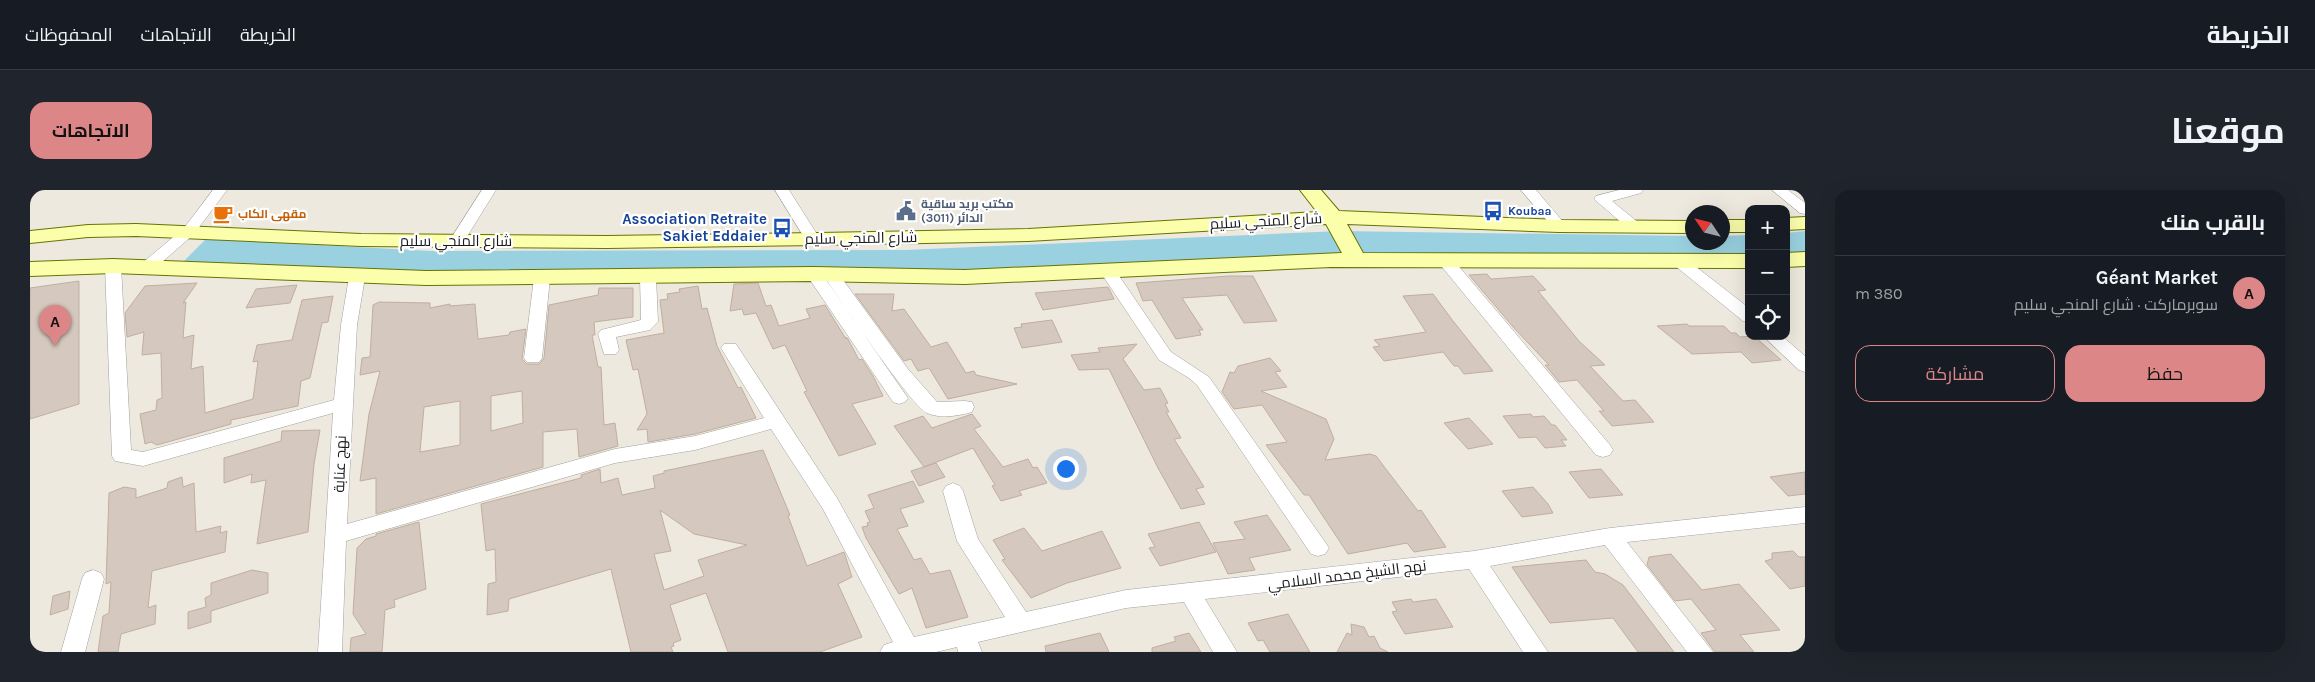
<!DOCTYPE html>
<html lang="ar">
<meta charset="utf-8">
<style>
:root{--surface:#171b24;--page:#20242c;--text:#f1f3f6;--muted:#9ea1a6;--line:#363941;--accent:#dd8687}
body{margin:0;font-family:Karla,Cairo,sans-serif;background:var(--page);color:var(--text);direction:rtl}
.controls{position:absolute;right:15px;top:15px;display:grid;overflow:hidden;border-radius:10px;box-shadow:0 5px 20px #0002}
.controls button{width:45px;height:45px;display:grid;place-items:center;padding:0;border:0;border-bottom:1px solid var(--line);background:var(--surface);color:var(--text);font:25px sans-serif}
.compass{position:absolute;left:1655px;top:15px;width:45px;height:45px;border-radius:50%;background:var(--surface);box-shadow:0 5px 20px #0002;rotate:305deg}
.you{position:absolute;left:1035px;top:278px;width:18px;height:18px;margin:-12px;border:4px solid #fff;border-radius:50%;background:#1a73e8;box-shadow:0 0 0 8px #1a73e833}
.badge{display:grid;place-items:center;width:32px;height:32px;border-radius:50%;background:var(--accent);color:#111;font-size:16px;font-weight:700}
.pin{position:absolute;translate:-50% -41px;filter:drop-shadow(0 1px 2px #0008)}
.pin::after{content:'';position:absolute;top:26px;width:18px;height:15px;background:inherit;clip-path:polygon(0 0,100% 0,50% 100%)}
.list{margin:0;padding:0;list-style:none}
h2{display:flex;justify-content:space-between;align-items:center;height:65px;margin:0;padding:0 20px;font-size:21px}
h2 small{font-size:16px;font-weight:400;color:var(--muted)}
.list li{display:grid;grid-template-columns:32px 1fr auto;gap:15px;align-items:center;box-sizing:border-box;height:75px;padding:0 20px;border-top:1px solid var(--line)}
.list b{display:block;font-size:19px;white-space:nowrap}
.list p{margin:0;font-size:16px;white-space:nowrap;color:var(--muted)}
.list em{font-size:16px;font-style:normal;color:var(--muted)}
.actions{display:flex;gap:10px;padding:15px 20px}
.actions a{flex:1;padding:11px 0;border:1px solid var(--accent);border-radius:15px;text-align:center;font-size:18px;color:var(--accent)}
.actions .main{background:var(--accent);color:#111}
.icon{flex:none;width:28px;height:28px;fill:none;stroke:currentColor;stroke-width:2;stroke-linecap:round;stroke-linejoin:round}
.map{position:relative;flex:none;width:1775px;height:462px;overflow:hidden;direction:ltr;border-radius:15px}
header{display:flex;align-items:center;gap:30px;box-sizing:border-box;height:70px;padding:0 25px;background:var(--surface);border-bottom:1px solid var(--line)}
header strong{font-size:24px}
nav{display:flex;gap:28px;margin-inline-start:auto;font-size:18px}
.intro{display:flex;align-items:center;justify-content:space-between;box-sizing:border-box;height:120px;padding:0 30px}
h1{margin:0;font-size:35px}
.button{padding:12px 22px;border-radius:15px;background:var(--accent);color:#111;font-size:18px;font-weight:700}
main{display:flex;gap:30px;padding:0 30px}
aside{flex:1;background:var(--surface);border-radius:15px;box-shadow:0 5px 20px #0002}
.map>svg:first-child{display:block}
.water{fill:#99d1e1}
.building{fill:#d5c8be;stroke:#c1ae9f;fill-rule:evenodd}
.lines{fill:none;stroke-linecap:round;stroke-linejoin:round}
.street-casing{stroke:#a1a1a1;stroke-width:1}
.secondary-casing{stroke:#677300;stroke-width:2}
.street{fill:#fff;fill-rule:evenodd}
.secondary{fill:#fbffab;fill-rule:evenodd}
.labels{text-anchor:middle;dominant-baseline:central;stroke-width:4.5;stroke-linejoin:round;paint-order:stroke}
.far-service-label{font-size:12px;font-weight:bold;fill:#4e5e75;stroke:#fff;text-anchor:start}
.far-transit-label{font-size:12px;font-weight:bold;fill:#164399;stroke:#fff;text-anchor:start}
.far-food-label{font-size:12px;font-weight:bold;fill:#c56008;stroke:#fff;text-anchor:start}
.transit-label{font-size:15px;font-weight:bold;fill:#164399;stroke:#fff;text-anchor:end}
.street-label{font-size:15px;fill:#1a1a1a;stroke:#fff}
</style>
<header>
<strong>الخريطة</strong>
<nav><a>الخريطة</a><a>الاتجاهات</a><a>المحفوظات</a></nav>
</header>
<div class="intro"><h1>موقعنا</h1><a class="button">الاتجاهات</a></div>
<main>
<aside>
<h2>بالقرب منك<small></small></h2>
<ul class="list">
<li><span class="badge">A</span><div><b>Géant Market</b><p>سوبرماركت · شارع المنجي سليم</p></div><em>380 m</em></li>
</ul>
<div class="actions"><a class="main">حفظ</a><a>مشاركة</a></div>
</aside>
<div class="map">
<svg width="1775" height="462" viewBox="0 0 1775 462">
<rect width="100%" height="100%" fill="#eee9de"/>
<path class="water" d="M1310 41 1662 46V52H1692L1693 46 1719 45V68L1313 63 944 81 389 83 153 72 176 49 402 61 875 60Z
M1775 41V64L1756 66V43Z"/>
<path class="building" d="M1457 84 1461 89 1503 86 1516 100 1508 101 1549 151 1575 175 1560 176 1593 211 1605 210 1624 232 1582 236 1569 221H1574L1547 190 1529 192 1515 175H1519L1484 138 1439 85Z
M1199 86H1223L1247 131 1214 133 1197 105 1152 108 1173 140H1169L1171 145 1146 149 1122 110 1113 111 1106 93Z
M49 91V214L0 229V98Z
M167 93 153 113 156 112 153 148 164 145 161 179 173 176 175 223 223 209 228 171 223 172 227 155 262 150 272 110 303 106 298 132 292 133 280 188 271 191 268 216 201 230V234L127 255 121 252 115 254 110 224 126 220 127 210 132 208 131 163 112 165 114 142 97 147 95 123 115 96Z
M728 93 736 116 741 115 749 136 780 128 776 119 795 115 816 149V147L818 149 829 170 832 169 843 186 853 206 822 214 846 254 809 266 774 202 777 201 755 155 743 159 726 123 714 125 712 119 700 121 704 94Z
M267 95 260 113 216 118 226 99Z
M668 96 672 119 677 118 687 156 708 198 711 197 726 228 665 244 618 252 617 239 607 240 617 224 608 179 603 180 596 150 634 143 630 110 638 109 637 104 650 102 649 99Z
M1078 97 1084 109 1013 120 1005 103Z
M569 98H603V127L564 132 565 145H562L568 177H571L574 235 585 233 588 256 549 267 547 239 513 242V277L346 324V288L330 291 339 224 350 181 330 185 332 168 340 167 343 115 349 112 400 113V118L420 114V116L445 114 448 149 479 145 480 142 496 139 492 169 497 174H509L514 168 519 115 568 105ZM492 201 493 233 461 241V206ZM430 211V255L390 262 394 217Z
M825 104H864L862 121 874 119 901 157 917 152 936 183 944 181 946 185 987 194 918 209 899 178 888 181 881 169 874 171Z
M1403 104 1423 131 1463 181 1434 184 1428 176H1424L1413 162 1354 171 1343 157 1350 156 1344 150 1396 142 1373 106Z
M1022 130 1032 152 992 158 984 138 992 137 991 134Z
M1657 134 1659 136H1694L1701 143H1706L1710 147 1724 146 1751 170 1722 173 1711 162 1662 164 1627 136Z
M1107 154 1093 169 1114 200 1130 198 1138 213 1135 214 1139 222H1136L1151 248 1144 249 1174 297 1166 299 1175 314 1151 319 1128 278 1079 179 1049 180 1041 165 1070 162 1068 158Z
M1240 168 1251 181 1245 182 1257 197 1231 201 1296 229 1304 249 1295 270 1340 264 1346 266 1388 321 1391 320 1416 357 1384 362 1377 353 1318 364 1279 305H1274L1236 255 1257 252 1232 215 1204 219 1192 202 1200 182 1204 183 1208 176Z
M942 224 951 236 944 239 973 277 998 269 1003 278 1007 277 1017 293 989 301 992 305 971 311 962 296 965 295 943 258 894 277 864 236 893 226 902 238Z
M1501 224 1503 227 1514 226 1522 235H1525L1537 250H1531L1536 256 1515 258 1506 247 1489 248 1473 226Z
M1439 228 1463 254 1438 259 1414 233Z
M290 240 284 274 278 342 227 354 236 290 221 293 222 284 194 293V268L251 251 252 241Z
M733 260 760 325 758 326 777 376 814 362 822 387 808 394 832 447 790 462H698L676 403 640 415 651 450 643 453 644 456 641 457 643 462H601L581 379 479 409 478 421 457 425 458 394 466 392 465 359 456 361 451 314 551 288V285L570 279 571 293 588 288 592 305 625 298 623 286 634 283V281ZM630 320 664 344 717 355 668 370 674 386 634 400 624 364 641 361Z
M906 273 915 287 889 296 881 281Z
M1571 279 1593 305 1559 308 1539 282Z
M1775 282V304L1758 306 1740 287Z
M152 287 153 297 164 293 166 342 191 336 190 343 197 341 195 362 122 381 118 418 126 415 125 434 91 444 88 462H68L73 426 79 423 81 392 76 394 79 303 94 297 106 299V308L137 298 138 292Z
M883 291 894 312 870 319 878 336 867 339 884 370 891 368 900 384 920 380 938 427 896 438 882 398 869 404 836 348 832 337 838 336 837 333 840 332 835 321 844 318 838 305Z
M1503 297 1518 314 1523 323 1492 327 1472 301Z
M1237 325 1261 360 1219 368 1225 380 1198 384 1183 353 1215 349 1204 332Z
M389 332 396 399 364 410 365 417 355 420 352 462H320L321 448 336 444 323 424 327 358 336 349 346 346V344Z
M1169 332 1186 362 1130 376 1119 358 1125 357 1118 344Z
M994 338 1012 361 1072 341 1091 378 1037 393 1001 408 972 370 975 369 963 350Z
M1763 361 1769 367H1775V396L1760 399 1735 371 1742 369V363Z
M1641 364 1672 400 1709 394 1750 440 1710 445 1724 462H1685L1671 443 1686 440 1661 409 1645 411 1617 375 1619 367Z
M1556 370 1565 382 1575 384 1593 395 1644 462H1608L1583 428 1520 433 1482 377Z
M222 380 238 383V403L181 421V432L158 439V422L176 417 175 408 181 405V393Z
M40 401 38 419 20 425 23 406Z
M1381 409 1383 412 1406 409 1423 437 1375 444 1362 422 1367 421 1362 412Z
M1258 424 1280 462H1240L1233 450 1228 451 1218 433Z
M1321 434 1334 437 1339 447 1344 446 1350 458 1358 462H1307L1317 443 1322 445Z
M1070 443 1079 462H1016L1015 456Z
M1159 443 1171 462H1122V458L1146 451 1144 447Z"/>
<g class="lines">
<defs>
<path id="street" d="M183 0H197L164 44 123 80H111L109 77 111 74 154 38Z
M452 0H466L433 53H423L420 50Z
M745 0H759L790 49 787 52H777Z
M1491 0H1506L1534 33 1537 36 1534 39H1524Z
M1589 0H1613L1611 3 1582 11 1610 34 1613 37 1610 40H1600L1564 9 1566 6Z
M1742 0H1758L1775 13V24L1770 23Z
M1414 64 1420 66 1580 255 1583 260 1580 265 1573 267 1566 265 1408 72 1406 69 1408 66Z
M1650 67 1656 69 1719 118V132L1713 131 1644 75 1642 72 1644 69Z
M83 71 91 76 101 260 113 262 304 210 311 135 319 87 327 82 333 84 335 87 327 135 317 334 585 259 665 246 734 228 691 158 694 154H706L807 308 884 447 975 427 927 351 913 301 916 296 923 293 930 296 933 301 948 349 996 422 1096 400 1444 361 1580 338 1775 317V333L1597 352 1683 462H1657L1575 355 1460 376 1518 462H1493L1439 379 1175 409 1207 462H1183L1154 412 1096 418 948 452 952 462H928L927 457 906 462H850L854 455 863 452 793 319 741 239 665 260 585 273 316 351 312 462H288L303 223 113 276 85 271 82 266 75 76Z
M1077 75 1083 77 1141 162 1179 187 1295 352 1299 358 1295 364 1288 366 1281 364 1167 195 1159 188 1129 170 1069 80Z
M784 79 790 81 875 204 878 208 875 212 869 214 863 212 776 84Z
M802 81 808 83 878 179 907 212 935 211 942 212 944 217 942 222C928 226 910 229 897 223 882 217 808 107 794 86Z
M618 82 626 87 628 132 620 140 586 147 589 160 586 164H574L568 144 571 140 611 130 610 87Z
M512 83 520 88 512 168 509 172H497L494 168 504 88Z
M1733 146H1752L1775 166V182L1769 180Z
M63 380 71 383 74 389 55 462H31L52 389 55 383Z"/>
<path id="secondary" d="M1270 0H1291L1309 21 1529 30 1662 31V43L1529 42 1317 34 1333 63 1719 64V78L1301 77 935 94 784 91 396 95 83 83 0 86V72L83 69 396 81 784 77 935 80 1312 63 1296 34 998 51 789 55 577 58 331 56 106 46 58 47 0 53V41L58 35 106 34 331 44 577 46 789 43 998 39 1287 22Z
M1775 27V39L1756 40V28Z
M1692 30H1719V42H1692Z
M1775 62V76L1756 77V63Z"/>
</defs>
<use href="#street" class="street-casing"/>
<use href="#secondary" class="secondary-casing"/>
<use href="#street" class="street"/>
<use href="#secondary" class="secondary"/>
</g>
<defs>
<symbol id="civic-bare" viewBox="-9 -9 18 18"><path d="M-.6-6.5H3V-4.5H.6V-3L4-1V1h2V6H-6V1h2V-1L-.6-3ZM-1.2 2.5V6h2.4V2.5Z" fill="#5c6f8a" stroke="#fff" stroke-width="2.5" paint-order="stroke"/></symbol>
<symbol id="bus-bare" viewBox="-9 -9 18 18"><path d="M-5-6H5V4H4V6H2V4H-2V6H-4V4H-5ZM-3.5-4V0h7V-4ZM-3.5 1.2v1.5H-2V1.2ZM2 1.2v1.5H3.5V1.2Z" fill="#1a4fb4" stroke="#fff" stroke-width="2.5" paint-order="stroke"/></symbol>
<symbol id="cafe-bare" viewBox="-9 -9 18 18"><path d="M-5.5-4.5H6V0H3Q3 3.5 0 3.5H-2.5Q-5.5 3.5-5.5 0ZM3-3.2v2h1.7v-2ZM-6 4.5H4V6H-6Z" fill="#e8710a" stroke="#fff" stroke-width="2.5" paint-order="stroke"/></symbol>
</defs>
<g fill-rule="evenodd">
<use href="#civic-bare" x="862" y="7" width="28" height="28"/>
<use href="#bus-bare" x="1449" y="7" width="28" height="28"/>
<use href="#cafe-bare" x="179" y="10" width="28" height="28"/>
<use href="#bus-bare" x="738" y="24" width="28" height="28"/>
</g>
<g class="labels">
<g class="far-service-label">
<text x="891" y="14">مكتب بريد ساقية<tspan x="891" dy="14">الدائر (3011)</tspan></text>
</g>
<g class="far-transit-label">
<text x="1478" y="21">Koubaa</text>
</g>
<g class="far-food-label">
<text x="208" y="24">مقهى الكاب</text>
</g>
<g class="transit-label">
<text x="737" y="29">Association Retraite<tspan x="737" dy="17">Sakiet Eddaier</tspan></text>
</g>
<g class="street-label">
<text transform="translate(1236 31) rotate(-3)">شارع المنجي سليم</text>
<text transform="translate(831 48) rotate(-1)">شارع المنجي سليم</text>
<text x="426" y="51">شارع المنجي سليم</text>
<text transform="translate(310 274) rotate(-88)">نهج عنابة</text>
<text transform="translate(1317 385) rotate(-7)">نهج الشيخ محمد السلامي</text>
</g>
</g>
</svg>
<div class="controls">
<button>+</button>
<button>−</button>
<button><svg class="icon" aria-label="locate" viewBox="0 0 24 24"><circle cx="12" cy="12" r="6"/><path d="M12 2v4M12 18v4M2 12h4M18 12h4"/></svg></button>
</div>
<svg class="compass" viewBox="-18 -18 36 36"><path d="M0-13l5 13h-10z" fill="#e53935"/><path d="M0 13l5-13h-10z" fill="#9ea1a6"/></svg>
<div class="you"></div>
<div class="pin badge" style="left:25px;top:156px">A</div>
</div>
</main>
